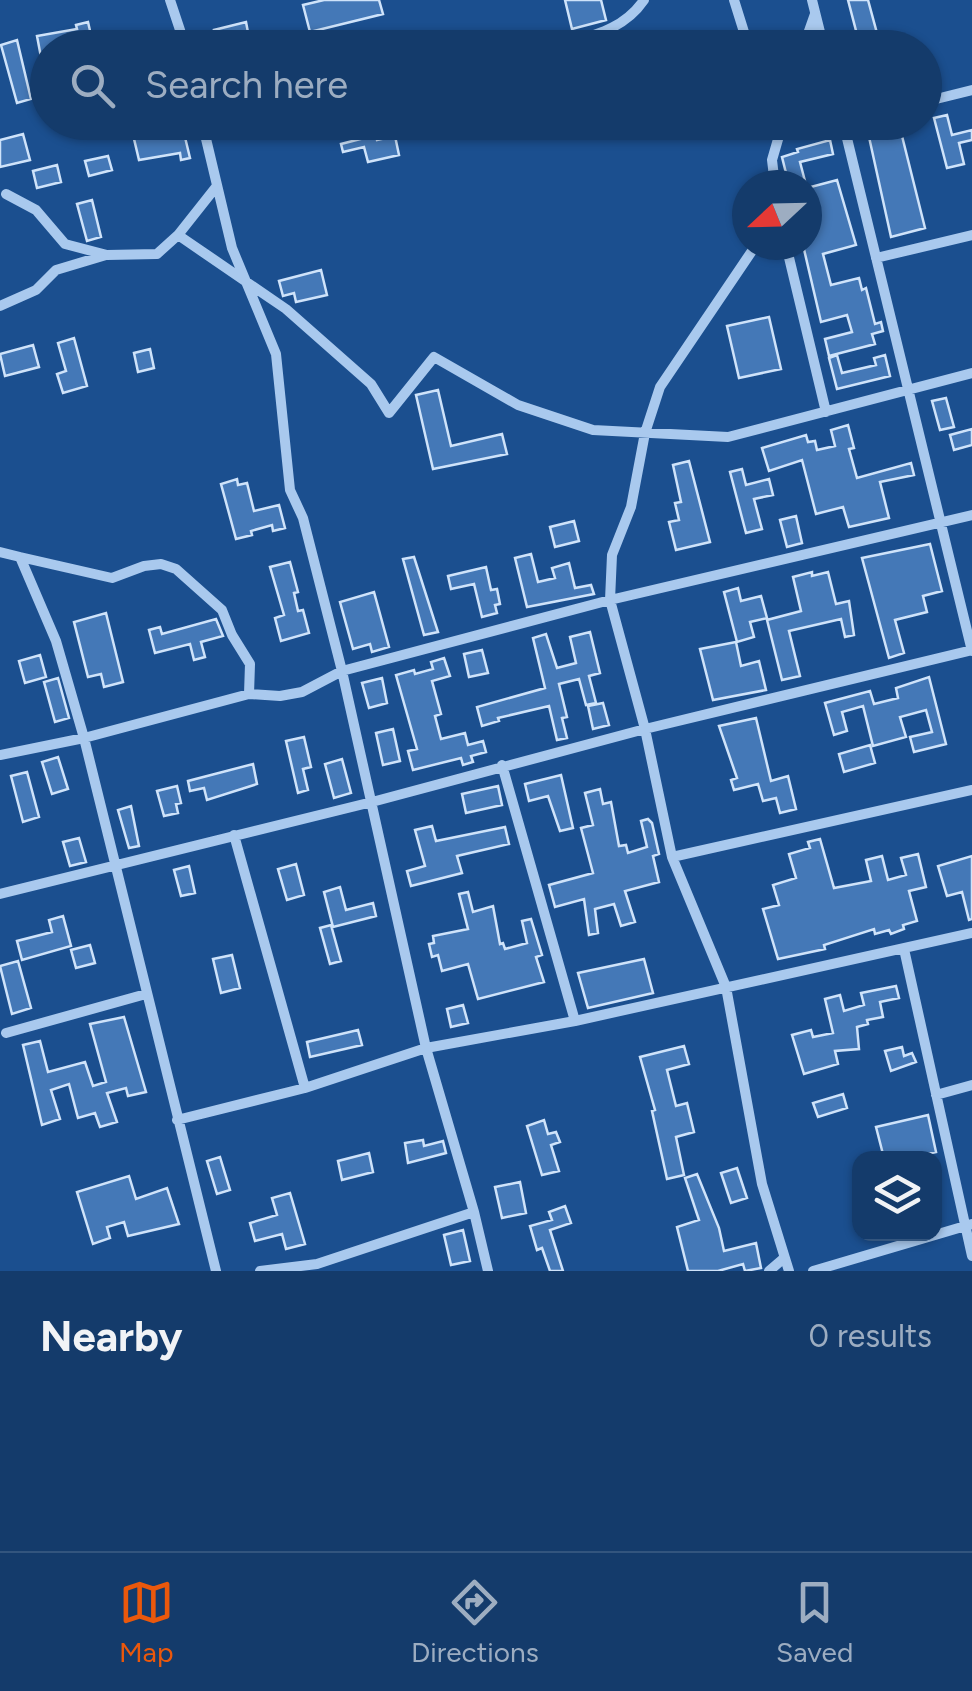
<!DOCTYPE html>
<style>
:root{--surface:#143b6b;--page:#1d4271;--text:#f1f3f6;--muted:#9dadc1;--line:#33557e;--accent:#ea580c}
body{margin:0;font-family:Figtree,sans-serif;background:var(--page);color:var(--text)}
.controls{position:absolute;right:30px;bottom:30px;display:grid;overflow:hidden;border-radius:20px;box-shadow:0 2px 8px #0004}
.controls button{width:90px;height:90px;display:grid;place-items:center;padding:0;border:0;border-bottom:2px solid var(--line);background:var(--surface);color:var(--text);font:50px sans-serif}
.compass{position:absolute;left:732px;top:170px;width:90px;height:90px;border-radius:50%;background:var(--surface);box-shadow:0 2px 8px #0004;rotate:248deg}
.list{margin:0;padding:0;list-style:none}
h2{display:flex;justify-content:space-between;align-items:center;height:130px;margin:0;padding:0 40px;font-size:42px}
h2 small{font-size:32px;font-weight:400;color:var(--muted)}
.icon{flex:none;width:55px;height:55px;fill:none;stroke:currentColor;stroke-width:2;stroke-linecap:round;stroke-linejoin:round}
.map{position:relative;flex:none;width:972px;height:1271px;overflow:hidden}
.search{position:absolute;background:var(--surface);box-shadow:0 2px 8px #0004;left:30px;right:30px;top:30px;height:110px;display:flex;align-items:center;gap:25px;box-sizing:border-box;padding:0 35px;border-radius:55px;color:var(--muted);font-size:38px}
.sheet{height:280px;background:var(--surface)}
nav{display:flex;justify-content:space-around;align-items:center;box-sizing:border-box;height:140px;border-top:2px solid var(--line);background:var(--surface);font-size:28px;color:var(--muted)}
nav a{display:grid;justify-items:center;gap:5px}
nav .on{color:var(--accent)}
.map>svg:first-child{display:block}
.building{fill:#4478b7;stroke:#cfe3fa;stroke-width:2.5}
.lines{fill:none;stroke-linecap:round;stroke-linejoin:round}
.street{stroke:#a9c9ee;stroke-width:10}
</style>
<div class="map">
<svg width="972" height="1271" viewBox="0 0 972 1271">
<rect width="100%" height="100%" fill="#1b4f8f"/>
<path class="building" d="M324 0H379L383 14 310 32 303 5Z
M565 0H601L606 20 572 29Z
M848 0H868L878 37 872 39 875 48H862L859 42Z
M88 22 94 48H48V72L44 73 37 36 77 29 76 25Z
M246 22 251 48 218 46 214 30Z
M17 40 31 99 17 103 1 45Z
M947 115 952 135 972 130V140L959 143 964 164 947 168 934 118Z
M130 122H161L162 128 171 126 178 135 184 133 190 158 181 160 180 153 139 160Z
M899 124 925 228 891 237 869 137 891 132 890 127Z
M23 134 30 160 0 167V140Z
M376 135 377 140 395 136 399 155 368 162 364 147 343 152 341 144Z
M830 140 833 154 800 162 806 185H789L782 157 798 152 797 149Z
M108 156 112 170 89 176 85 161Z
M57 165 61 182 37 188 33 171Z
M837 180 856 245 823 254 831 285 859 278 862 290 866 288 875 324 881 322 883 331 872 334 875 344 829 356 825 339 852 332 847 315 821 322 803 245H807V188Z
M92 200 101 237 87 241 77 204Z
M321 270 327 295 296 302 294 293 283 296 279 281Z
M769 317 781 369 739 378 727 326Z
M74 338 87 386 63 393 57 374 66 371 58 343Z
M33 345 39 367 5 376 0 354Z
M150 349 154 368 138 372 134 353Z
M837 355 842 373 876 365 874 358 885 355 890 376 837 389 829 358Z
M438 390 451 446 502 434 507 454 433 469 416 395Z
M946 398 954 427 940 430 932 401Z
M848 425 854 448 849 449 857 478 911 463 914 475 880 482 889 518 849 527 843 507 816 514 802 460 769 471 762 448 806 435 808 442 815 441 817 450 835 446 831 430Z
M972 429V445L954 450 950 435Z
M689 461 710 542 676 550 669 522 679 520 675 503 681 502 673 465Z
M742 469 746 485 769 479 773 495 754 499 762 529 746 533 730 472Z
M237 479 238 485 247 483 254 511 279 505 285 528 273 531 272 525 251 531 252 535 236 539 221 484Z
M796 516 802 543 787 547 780 520Z
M574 521 579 541 555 547 550 527Z
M930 544 942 591 923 596 927 612 895 620 904 653 889 658 862 558Z
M531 554 538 582 555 578 552 568 569 563 575 588 591 585 594 594 527 607 515 558Z
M414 557 438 632 424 635 403 559Z
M290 562 298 592 294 593 298 611 303 610 309 633 281 641 275 618 284 615 270 567Z
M486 567 491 590 497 589 500 604 495 605 497 613 482 617 474 584 451 589 448 576Z
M812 572V576L828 572 836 604 849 601 854 635 845 637 841 619 789 631 800 676 782 680 767 620 801 611 793 577Z
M738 588 741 601 761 596 767 618 750 622 754 637 737 642 724 592Z
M374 592 389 647 372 652 370 644 353 649 340 602Z
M106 613 123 682 104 687 101 674 88 677 74 622Z
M216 619 223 636 201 642 205 657 194 660 190 644 155 653 149 630 160 627 162 634Z
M590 632 600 673 589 676 596 703 586 705 579 679 559 684 567 717 562 718 567 738 557 740 549 706 498 718 499 721 482 726 477 707 545 688 533 638 546 634 557 668 576 663 570 637Z
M736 642 741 666 759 661 766 690 713 700 700 649Z
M482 650 488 673 469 677 464 654Z
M40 655 46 677 25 683 19 661Z
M444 658 450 676 432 681 441 714 435 716 441 739 465 733 468 745 483 741 486 752 471 756 473 762 463 765 461 758 413 770 408 751 417 749 396 675 414 670 415 674 433 669 431 662Z
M929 677 946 744 914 752 910 737 932 732 926 710 900 717 906 737 873 746 863 706 842 712 847 731 834 735 825 703 870 691 874 704 898 698 896 688Z
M58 678 69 718 55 722 44 682Z
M382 678 387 703 369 708 362 683Z
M603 703 609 725 593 729 588 706Z
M756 718 771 781 788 776 796 809 780 813 776 798 763 801 758 784 734 790 731 780 737 778 719 726Z
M393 729 400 761 383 765 376 733Z
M304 737 311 767 303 769 308 790 298 793 286 741Z
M870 745 875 763 844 772 839 754Z
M58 757 68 789 52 794 42 762Z
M342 759 351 793 334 798 325 764Z
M253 764 257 784 207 800 204 788 190 791 188 781Z
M27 772 39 817 23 822 11 776Z
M561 775 573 828 560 831 548 796 529 801 525 784Z
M177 786 181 803 176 804 178 813 164 816 157 791Z
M498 786 502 805 466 813 462 794Z
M600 789 603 804 611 802 619 846 626 845 628 853 647 847 641 821 648 819 652 823 659 854 653 856 659 882 625 891 635 922 621 926 614 904 595 909 598 933 589 935 584 899 555 907 549 885 593 873 581 828 593 825 585 793Z
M131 806 139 846 129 848 118 810Z
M432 826 436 841 505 827 509 844 457 856 462 873 411 886 407 871 425 866 415 830Z
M79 838 86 862 70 866 63 842Z
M820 839 834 888 871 881 866 860 882 856 888 880 906 875 901 858 918 854 926 887 909 891 917 921 903 925 904 929 891 934 889 930 875 934 874 929 824 945 825 949 778 959 763 909 779 905 773 885 796 878 789 854 810 848 808 842Z
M972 856V919L969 920 962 892 947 896 938 866Z
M296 864 304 895 287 900 278 869Z
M189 866 195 893 181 896 174 870Z
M340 887 346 910 373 903 376 916 333 927 324 892Z
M468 892 473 912 493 906 500 944 503 943 505 949 527 943 522 921 531 919 542 955 536 957 544 982 478 999 468 964 442 971 438 955 432 957 429 944 434 943 433 936 468 929 459 894Z
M63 916 71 946 22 960 17 941 52 932 49 920Z
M331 925 341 961 330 964 320 928Z
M90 945 95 963 76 968 71 950Z
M232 955 240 988 221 993 213 959Z
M644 959 653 993 588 1008 578 973Z
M18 961 31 1008 12 1014 0 966Z
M896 986 899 998 880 1002 883 1017 867 1020 868 1024 857 1027 859 1049 835 1051 838 1064 804 1074 792 1035 811 1030 813 1037 833 1033 825 999 840 995 844 1011 864 1005 861 993Z
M463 1005 468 1023 451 1027 447 1009Z
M124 1017 146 1092 128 1096 126 1088 107 1093 117 1122 100 1127 95 1113 78 1118 69 1084 51 1090 60 1119 42 1125 23 1045 40 1041 48 1072 85 1062 93 1086 106 1082 90 1024Z
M358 1030 362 1045 310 1057 307 1042Z
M684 1046 689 1064 667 1070 676 1106 687 1103 694 1132 676 1137 684 1175 667 1179 652 1111 655 1110 640 1057Z
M902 1047 904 1056 912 1053 916 1062 891 1071 885 1051Z
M843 1094 847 1108 818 1117 813 1103Z
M928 1115 936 1152 909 1158H884L876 1127Z
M544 1120 548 1134 556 1132 560 1142 551 1145 559 1171 542 1175 527 1126Z
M423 1140 424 1146 443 1141 446 1153 408 1163 405 1143Z
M369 1153 373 1172 342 1180 338 1161Z
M220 1157 230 1190 217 1194 207 1161Z
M737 1168 747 1198 731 1203 721 1173Z
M697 1174 719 1228 724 1251 756 1243 761 1268 745 1271 743 1264 718 1271H688L677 1227 699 1220 685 1178Z
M129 1176 136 1199 167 1188 179 1224 128 1236 124 1222 107 1227 110 1238 93 1244 77 1192Z
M520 1182 526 1213 502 1218 495 1187Z
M290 1193 305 1244 286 1249 282 1234 255 1241 250 1223 277 1215 272 1198Z
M565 1206 571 1223 550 1230 563 1271H550L542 1248 537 1250 530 1226 552 1220 549 1212Z
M463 1230 470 1261 451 1265 444 1235Z"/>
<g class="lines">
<path class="street" d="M170 0 186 48
M734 0 749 48
M812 0 824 48
M566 44C596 35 625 28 644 0
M803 48 815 14
M924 102 972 90
M202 122 232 248 276 354 290 490 303 518 342 671 426 1048 474 1212 488 1271
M843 122 972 651
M781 135 837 122
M775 185 772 160 783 122
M6 194 36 210 65 244 107 255 157 254 178 235 286 309 371 384 389 413 434 357 518 405 593 430 728 437 972 373
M178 235 216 187
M756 245 660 387 645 433 631 507 612 555 610 600 645 729 672 857 726 987 762 1184 789 1271
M786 245 826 412
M876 258 972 235
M0 306 36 290 56 270 106 255
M0 552 20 557 56 641 84 738 216 1271
M20 557 112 578 144 566 161 564 176 569 222 610 232 635 250 664 249 694
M0 755 84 738 249 694 280 696 302 692 342 671 610 600 972 515
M502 765 575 1021
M234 835 305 1088
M672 857 972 790
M0 894 372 802 645 729 972 650
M904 949 972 1256
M6 1033 146 994
M936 1095 972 1085
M177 1120 305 1088 426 1048 575 1021 972 933
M260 1271 317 1264 474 1212
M769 1271 783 1259
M813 1271 972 1224"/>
</g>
</svg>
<div class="controls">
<button><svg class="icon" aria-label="layers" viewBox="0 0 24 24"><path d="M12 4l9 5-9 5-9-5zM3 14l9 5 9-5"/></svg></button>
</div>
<svg class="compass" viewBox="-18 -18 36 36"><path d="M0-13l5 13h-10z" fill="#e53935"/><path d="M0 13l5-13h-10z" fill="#9dadc1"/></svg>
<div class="search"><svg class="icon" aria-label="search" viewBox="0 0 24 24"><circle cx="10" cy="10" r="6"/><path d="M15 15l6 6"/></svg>Search here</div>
</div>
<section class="sheet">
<h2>Nearby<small>0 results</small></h2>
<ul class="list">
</ul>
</section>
<nav>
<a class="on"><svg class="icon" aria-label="map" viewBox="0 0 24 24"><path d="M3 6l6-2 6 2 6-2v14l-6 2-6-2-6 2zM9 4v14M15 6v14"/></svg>Map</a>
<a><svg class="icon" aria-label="directions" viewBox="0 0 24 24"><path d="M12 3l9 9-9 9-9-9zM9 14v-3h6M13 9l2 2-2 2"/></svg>Directions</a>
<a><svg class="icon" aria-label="saved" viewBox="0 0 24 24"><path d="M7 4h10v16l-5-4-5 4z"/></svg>Saved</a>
</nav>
